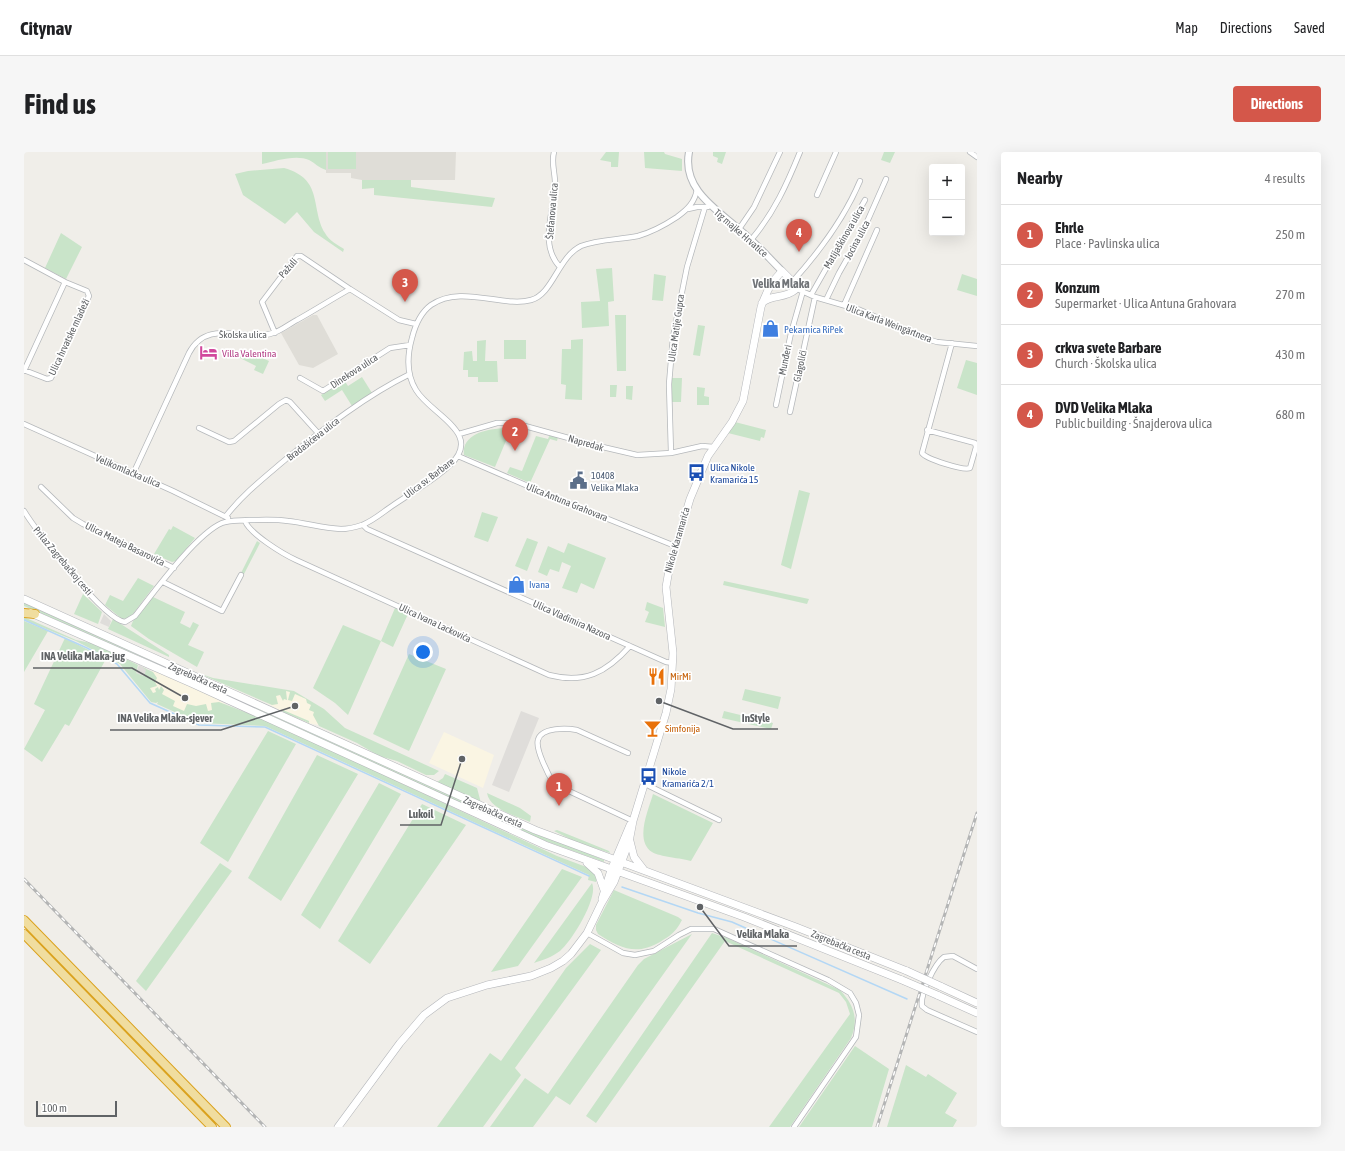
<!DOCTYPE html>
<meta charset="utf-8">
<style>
:root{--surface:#fff;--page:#f6f6f6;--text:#202124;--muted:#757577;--line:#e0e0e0;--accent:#d4574a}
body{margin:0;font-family:"Asap Condensed",sans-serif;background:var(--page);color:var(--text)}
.controls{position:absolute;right:12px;top:12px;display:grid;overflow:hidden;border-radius:4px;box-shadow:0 4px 16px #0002}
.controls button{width:36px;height:36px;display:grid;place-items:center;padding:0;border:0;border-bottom:1px solid var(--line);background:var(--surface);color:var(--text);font:20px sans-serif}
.scale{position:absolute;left:12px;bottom:10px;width:81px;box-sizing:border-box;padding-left:4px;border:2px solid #606366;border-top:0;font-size:11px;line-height:14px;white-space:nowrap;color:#606366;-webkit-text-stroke:3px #fff;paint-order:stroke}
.you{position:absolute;left:399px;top:500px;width:14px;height:14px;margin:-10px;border:3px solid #fff;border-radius:50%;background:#1a73e8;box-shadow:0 0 0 6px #1a73e833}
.badge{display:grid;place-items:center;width:26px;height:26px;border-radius:50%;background:var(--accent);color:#fff;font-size:13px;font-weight:700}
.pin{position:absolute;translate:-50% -33px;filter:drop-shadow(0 1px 2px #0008)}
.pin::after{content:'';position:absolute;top:21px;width:14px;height:12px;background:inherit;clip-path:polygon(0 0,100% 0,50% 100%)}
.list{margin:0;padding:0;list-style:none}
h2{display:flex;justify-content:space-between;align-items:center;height:52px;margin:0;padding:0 16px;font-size:17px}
h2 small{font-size:13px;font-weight:400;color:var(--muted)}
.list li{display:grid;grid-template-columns:26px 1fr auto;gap:12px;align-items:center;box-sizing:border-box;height:60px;padding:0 16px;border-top:1px solid var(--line)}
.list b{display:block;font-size:15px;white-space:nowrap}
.list p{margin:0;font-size:13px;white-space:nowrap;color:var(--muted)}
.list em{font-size:13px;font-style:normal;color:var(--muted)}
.map{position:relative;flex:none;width:953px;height:975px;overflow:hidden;border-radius:4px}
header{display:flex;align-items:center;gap:24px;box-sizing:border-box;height:56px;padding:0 20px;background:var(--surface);border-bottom:1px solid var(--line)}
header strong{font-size:19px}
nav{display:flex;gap:22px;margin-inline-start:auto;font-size:14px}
.intro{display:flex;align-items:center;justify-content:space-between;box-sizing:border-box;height:96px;padding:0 24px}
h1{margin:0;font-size:28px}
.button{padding:10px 18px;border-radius:4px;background:var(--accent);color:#fff;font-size:14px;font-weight:700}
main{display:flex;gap:24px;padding:0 24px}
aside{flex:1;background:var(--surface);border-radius:4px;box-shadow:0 4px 16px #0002}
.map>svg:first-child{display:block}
.commercial{fill:#faf5e3}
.industrial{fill:#dfddda}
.education{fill:#dfddd7}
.green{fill:#c9e4c9}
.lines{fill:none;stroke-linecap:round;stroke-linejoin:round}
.stream{stroke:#b3d7f5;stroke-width:1.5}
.minor-casing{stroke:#b5b8bb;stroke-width:6}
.tertiary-casing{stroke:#b5b8bb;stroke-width:8}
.secondary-casing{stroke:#b5b7bb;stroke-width:8}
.motorway-casing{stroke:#daa21e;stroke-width:10}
.minor{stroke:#fff;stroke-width:4.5}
.tertiary{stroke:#fff;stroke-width:6}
.secondary{stroke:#fff;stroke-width:7}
.motorway{stroke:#f0dd9f;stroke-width:8}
.rail-casing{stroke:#b4b5b5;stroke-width:3}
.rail{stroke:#fff;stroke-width:1.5;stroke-dasharray:4.5;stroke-linecap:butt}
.secondary-bridge-casing{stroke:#b5b7bb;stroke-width:8;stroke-linecap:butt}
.secondary-bridge{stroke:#fff;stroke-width:7}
.labels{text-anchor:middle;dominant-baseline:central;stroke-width:3.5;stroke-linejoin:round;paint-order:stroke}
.street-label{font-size:10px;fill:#606366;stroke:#fff}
.shop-label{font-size:10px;fill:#366cbe;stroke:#fff;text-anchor:start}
.hotel-label{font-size:10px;fill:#b23c85;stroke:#fff;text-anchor:start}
.transit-label{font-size:10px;fill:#164399;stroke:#fff;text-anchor:start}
.service-label{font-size:10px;fill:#4e5e75;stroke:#fff;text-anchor:start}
.food-label{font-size:10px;fill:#c56008;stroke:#fff;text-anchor:start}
.quarter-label{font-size:12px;font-weight:bold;fill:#717478;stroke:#fff}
.leader{fill:none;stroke:#606366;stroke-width:1.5}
.callout-dot{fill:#606366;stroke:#fff;stroke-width:1.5}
.callout-label{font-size:11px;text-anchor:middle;font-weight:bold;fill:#606366;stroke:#fff;stroke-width:3.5;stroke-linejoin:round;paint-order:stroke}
</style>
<header>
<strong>Citynav</strong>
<nav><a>Map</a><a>Directions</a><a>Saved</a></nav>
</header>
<div class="intro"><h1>Find us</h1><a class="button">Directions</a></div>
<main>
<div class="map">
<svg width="953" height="975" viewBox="0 0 953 975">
<rect width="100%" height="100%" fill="#f0eee9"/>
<path class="commercial" d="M128 519 139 522 186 543 201 552 173 567 166 566 119 535Z
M249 536 270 540 299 557 295 573 283 571 259 560 243 551Z
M420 580 470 603 459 636 405 611Z"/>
<path class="industrial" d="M80 462 87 469 85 475 76 471Z
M115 513 123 517 120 524 112 521Z
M497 559 515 566 485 640 468 633Z"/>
<path class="education" d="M302 0H432L431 28H338L327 26V21H302Z
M289 163H293L314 202 289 216 275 213 257 181Z"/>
<path class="green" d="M238 0H302V18C295 16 291 11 285 8 272 2 251 9 238 12Z
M304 0H332V17H304Z
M582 0H595L594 15H587V10L576 8Z
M620 0H640L641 2 658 7V19L621 16Z
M689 0H702L698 12 693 10 694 6 689 4Z
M860 0H871L866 11 857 8Z
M260 16C300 27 286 56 301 81 305 89 314 93 320 97L319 100 290 80 273 60 261 72 219 43 211 22 224 19Z
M338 28H387V35L471 46 468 55 350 43V36L338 37Z
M37 81 58 95 42 127 21 116Z
M588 116 590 149 584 150 585 174 558 176 557 150 576 149 572 117Z
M630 122 642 124 639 149 628 148Z
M938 122 953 127V144L933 138Z
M591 163H602V219H593Z
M674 173 681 174 676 204 669 203Z
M559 187 558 248 541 247 542 233 537 232 538 197H547V188Z
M462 188 461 209H473L474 230H454V225H444V218H439L440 200 448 199 449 209H453V189Z
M480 188H502V207H480Z
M218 197 245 209 239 222 230 218 232 214 214 205Z
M942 208 953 211V243L933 236Z
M338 225 348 241 328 254 318 238 301 249 297 243 320 228 324 234Z
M646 226H658L657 250H646Z
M586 233H593L592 245H586Z
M602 234H609L608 248 602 247Z
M673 235 681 236 680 244 685 245V253H673Z
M711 270 742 278 740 286 737 285 736 289 704 281Z
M485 276 484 284 471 315 440 303C437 280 468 276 485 276Z
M526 282 534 285 533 289 526 287 506 331 483 321 486 315 498 319 512 284 524 287Z
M775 338 786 341 767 417 757 413Z
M458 360 474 365 464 390 450 385Z
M149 374 171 386 152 409 148 410 130 402 145 377 147 378Z
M503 386 514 390 503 419 491 414Z
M233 389 236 391 220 422 217 421Z
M544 391 582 406 570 437 557 431 553 441 538 436 547 414 538 410 535 420 526 417 523 424 514 420 524 394 540 401Z
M114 426 130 434 106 466 98 467 81 453 86 443 99 449Z
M700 429 785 447 783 452 699 433Z
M59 442 78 460 74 472 50 462Z
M129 445 161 460 156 471 166 476 169 470 175 473 164 493 180 500 173 515 125 487 107 474 109 469Z
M623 450 639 456 641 475 621 470 625 460 621 458Z
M0 451 465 661 580 708V710L513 686 145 517 0 454Z
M371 456 384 462 369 495 357 489 324 563 311 551 289 536 319 473 357 489Z
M0 465 52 488 72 492 114 513 112 521 120 524 122 518 118 515 129 520 133 526 131 530 133 534 126 536 129 541 132 540 131 537 134 535 135 538 137 534 140 538 138 542 151 549 149 554 160 559 163 552 172 554 182 552 184 559 188 558 187 551 195 550 244 569 533 704 565 716 573 724 572 730 564 728 565 723 241 574 175 571 133 552 134 550 132 551 127 550 96 512 52 489 0 468Z
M89 467 145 503V505L84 477Z
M0 469 24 479 0 520Z
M41 486 82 507 45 574 41 572 18 610 0 597 21 558 10 552Z
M385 502 422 517 385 599 349 582Z
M174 521 189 526 270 539 300 557 321 576 415 619 410 623H402L373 609 355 604 333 591 295 574 289 563 290 560 285 558 287 553 283 551 282 547 271 542 268 549 264 548 266 540 262 539 263 548 260 547 259 549 256 543 252 544 254 552 248 553Z
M721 537 757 545 754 557 718 548Z
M259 558 285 569V571L259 560Z
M700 559 749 571 747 577 698 566Z
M244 579 272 592 204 710 176 691Z
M293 603 334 622 257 749 224 726Z
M421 622 453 636 457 651 413 630 419 626Z
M355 631 377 642 296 777 277 763Z
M463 641 496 656 507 664 506 670C493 664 466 658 463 641Z
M629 642 689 671 667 709C657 706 636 705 628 700 610 688 625 657 629 642Z
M398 652 442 673 346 812 314 789Z
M533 678 585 699 586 701 552 690 530 679Z
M196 711 208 719 122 839 112 829Z
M538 717 558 725 494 814 467 820Z
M568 731C575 746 547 790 536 799 528 805 519 808 510 811Z
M590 738 654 765 658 768C651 781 647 783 636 790 612 804 596 796 574 782L572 778V773Z
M688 781 703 786 816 838C830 853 835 867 827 886L766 975H745L826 862 822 850 815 841 701 789 572 971 562 964Z
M668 782 546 953 532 944 509 975H466L501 926 524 942 614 813 620 807Z
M566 792 577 798 491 916 497 923 459 975H413L466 901 477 909 542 816Z
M831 894 865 917 848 975H775Z
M882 913 902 925 904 922 933 941 921 961 933 968 929 975H863Z"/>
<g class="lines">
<path class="stream" d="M0 468 63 496 93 512 126 551 175 573 241 575 565 724
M598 735 674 761 708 770 883 847"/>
<defs>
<path id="minor" d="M530 0C527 11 531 20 531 31 531 58 514 92 536 115
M946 0 953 5
M793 43 812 0
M664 57 673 55H684
M715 77 730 55 756 0
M727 88C750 61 763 32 776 0
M0 108 41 130 0 219
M769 129C796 99 820 67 836 29
M771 136 791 145 836 158 900 186 913 190 953 194
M787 143 841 48
M802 148 815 121 839 79 862 27
M820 153 853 78
M251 181 238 150 273 104H277L326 137
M0 218 23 227 27 226 65 144 63 139 41 130
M276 226 299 239 366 196 386 193
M752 253 767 181 779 139
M766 260 791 145
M0 272 149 339 204 366
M175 276 205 290 210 289 255 252 262 248 266 250 294 281
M903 278 951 291 952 295 946 316C940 319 902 307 898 301L928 191
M435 282 473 271H490L570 293 613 303 647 301 678 294 690 295
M647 301 645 232 649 185 663 115 681 55
M434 304 527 344 651 394
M109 322 165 201C184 165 220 191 249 181 257 179 265 172 273 168 291 158 308 147 326 137L375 168 392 172
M17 335 49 366 59 372 150 416
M0 359C12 379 80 468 101 470L111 464C130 440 172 382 198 371 206 368 216 369 225 368 238 368 251 367 264 369 282 371 299 376 317 377 324 377 332 375 338 373 349 369 359 360 368 354 387 341 409 329 426 313 460 281 407 263 392 238 382 222 383 204 388 186 391 174 396 161 407 153 437 132 479 156 507 148 529 142 534 105 557 94 575 87 595 88 614 84 628 80 641 73 653 65 664 57 671 50 673 37
M202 364C219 342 241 325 262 307 301 276 341 244 386 222
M221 369C226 382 259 402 272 408L525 523C560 532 582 521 606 494
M339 373 343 377 642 510 649 511
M139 430 198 459 217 423
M604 601 553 578C543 576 517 575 514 588 511 597 525 624 530 632L609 669
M619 631 695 668
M563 781 599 801 611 803 630 799 655 783 667 777H690L804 828 826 841 832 851 835 863 832 885 770 975
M953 817 929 804 920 805C910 812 896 843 898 854L903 858 953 880"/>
<path id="tertiary" d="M665 0C658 37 692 57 716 78 731 90 744 105 758 119"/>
<path id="secondary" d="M0 447 511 678 772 775 883 819
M7 461 167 531 521 693 720 765 878 828
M606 689 610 705 620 718
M563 711 574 721 580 738
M578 747 587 718 606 673
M916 834 953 851
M913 843 953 861
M314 975 376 891 400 863 423 846 463 833 507 824 527 816 539 809 547 802 563 781 577 752 590 730 605 690 609 669 642 561 647 537 649 501 642 435 645 418 666 347 684 304 708 270 719 249 737 155C742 141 747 130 758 119L770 131 771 138C761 147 747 142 738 151"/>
<path id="motorway" d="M0 461 11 462
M0 768 202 975
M0 782 188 975"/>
</defs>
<use href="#minor" class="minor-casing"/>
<use href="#tertiary" class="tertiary-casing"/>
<use href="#secondary" class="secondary-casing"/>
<use href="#motorway" class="motorway-casing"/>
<use href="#minor" class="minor"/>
<use href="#tertiary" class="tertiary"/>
<use href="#secondary" class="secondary"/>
<use href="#motorway" class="motorway"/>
<defs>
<path id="rail" d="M0 727 241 975
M853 975 953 661"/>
</defs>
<use href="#rail" class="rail-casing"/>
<use href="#rail" class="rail"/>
<defs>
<path id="secondary-bridge" d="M883 819 916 834
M878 828 913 843"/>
</defs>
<use href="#secondary-bridge" class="secondary-bridge-casing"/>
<use href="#secondary-bridge" class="secondary-bridge"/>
</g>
<defs>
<symbol id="shop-bare" viewBox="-9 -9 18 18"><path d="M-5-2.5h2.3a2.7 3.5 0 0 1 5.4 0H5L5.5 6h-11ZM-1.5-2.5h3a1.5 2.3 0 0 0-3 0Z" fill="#3f7fe0" stroke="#fff" stroke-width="2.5" paint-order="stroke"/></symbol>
<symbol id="hotel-bare" viewBox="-9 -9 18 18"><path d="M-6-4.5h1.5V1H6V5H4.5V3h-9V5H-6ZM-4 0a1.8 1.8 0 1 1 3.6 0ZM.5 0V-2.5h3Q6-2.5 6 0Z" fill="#d1479c" stroke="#fff" stroke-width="2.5" paint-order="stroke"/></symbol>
<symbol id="bus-bare" viewBox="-9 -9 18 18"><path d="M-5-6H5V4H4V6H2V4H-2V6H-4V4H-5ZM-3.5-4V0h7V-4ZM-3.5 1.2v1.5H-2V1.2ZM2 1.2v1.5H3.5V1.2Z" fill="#1a4fb4" stroke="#fff" stroke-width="2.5" paint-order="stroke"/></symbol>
<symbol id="civic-bare" viewBox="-9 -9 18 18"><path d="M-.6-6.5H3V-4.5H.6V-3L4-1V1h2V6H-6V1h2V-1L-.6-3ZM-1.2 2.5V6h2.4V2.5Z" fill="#5c6f8a" stroke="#fff" stroke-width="2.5" paint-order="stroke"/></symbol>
<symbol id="restaurant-bare" viewBox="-9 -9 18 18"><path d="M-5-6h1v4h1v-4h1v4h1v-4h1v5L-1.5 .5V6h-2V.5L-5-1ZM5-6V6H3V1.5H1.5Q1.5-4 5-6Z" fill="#e8710a" stroke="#fff" stroke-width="2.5" paint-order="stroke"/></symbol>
<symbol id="bar-bare" viewBox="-9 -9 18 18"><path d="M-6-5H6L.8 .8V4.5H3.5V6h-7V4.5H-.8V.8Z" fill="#e8710a" stroke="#fff" stroke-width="2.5" paint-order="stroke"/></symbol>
</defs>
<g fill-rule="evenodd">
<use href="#shop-bare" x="734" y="164" width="25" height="25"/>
<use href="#hotel-bare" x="172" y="188" width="25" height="25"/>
<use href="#bus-bare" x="660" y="308" width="25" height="25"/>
<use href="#civic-bare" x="542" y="316" width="25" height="25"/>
<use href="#shop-bare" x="480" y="420" width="25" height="25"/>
<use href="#restaurant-bare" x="620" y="512" width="25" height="25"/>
<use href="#bar-bare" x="616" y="564" width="25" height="25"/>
<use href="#bus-bare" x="612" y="612" width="25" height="25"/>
</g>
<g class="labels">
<g class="street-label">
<text transform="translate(528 59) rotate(-85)">Štefanova ulica</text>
<text transform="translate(717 81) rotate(41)">Trg majke Hrvatice</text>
<text transform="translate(820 85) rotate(-60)">Matijaškinova ulica</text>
<text transform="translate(833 88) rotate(-62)">Jocina ulica</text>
<text transform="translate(264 116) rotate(-49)">Pažuli</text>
<text transform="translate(865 171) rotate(21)">Ulica Karla Weingärtnera</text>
<text transform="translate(652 176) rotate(-82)">Ulica Matije Gupca</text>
<text x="219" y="182">Školska ulica</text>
<text transform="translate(45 185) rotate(-65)">Ulica hrvatske mladeži</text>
<text transform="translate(761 208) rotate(-78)">Munđeri</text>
<text transform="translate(776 214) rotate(-78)">Glagolići</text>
<text transform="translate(330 219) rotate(-33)">Dinekova ulica</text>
<text transform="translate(289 287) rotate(-38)">Bradašićeva ulica</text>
<text transform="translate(562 291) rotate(16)">Napredak</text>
<text transform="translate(104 319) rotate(23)">Velikomlačka ulica</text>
<text transform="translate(405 326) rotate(-37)">Ulica sv. Barbare</text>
<text transform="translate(543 350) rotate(22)">Ulica Antuna Grahovara</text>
<text transform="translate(653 388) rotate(-74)">Nikole Karamarića</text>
<text transform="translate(101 392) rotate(26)">Ulica Mateja Basarovića</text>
<text transform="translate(39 409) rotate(50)">Prilaz Zagrebačkoj cesti</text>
<text transform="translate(548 468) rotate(24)">Ulica Vladimira Nazora</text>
<text transform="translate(411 471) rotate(25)">Ulica Ivana Lackovića</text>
<text transform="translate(174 526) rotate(24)">Zagrebačka cesta</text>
<text transform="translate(469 660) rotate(24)">Zagrebačka cesta</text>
<text transform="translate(817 793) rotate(22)">Zagrebačka cesta</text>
</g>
<g class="shop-label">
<text x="760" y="177">Pekarnica RiPek</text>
<text x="505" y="432">Ivana</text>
</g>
<g class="hotel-label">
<text x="198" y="201">Villa Valentina</text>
</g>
<g class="transit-label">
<text x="686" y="315">Ulica Nikole<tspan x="686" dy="12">Kramarića 15</tspan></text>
<text x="638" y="619">Nikole<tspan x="638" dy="12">Kramarića 2/1</tspan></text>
</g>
<g class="service-label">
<text x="567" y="323">10408<tspan x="567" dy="12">Velika Mlaka</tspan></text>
</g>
<g class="food-label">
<text x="646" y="524">MirMi</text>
<text x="641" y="576">Simfonija</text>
</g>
<g class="quarter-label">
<text x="757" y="132">Velika Mlaka</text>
</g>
</g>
<path class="leader" d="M161 546L108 516H9M635 549L709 577H754M271 554L197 578H86M438 607L417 673H376M676 755L705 794H773"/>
<g class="callout-dot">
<circle cx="161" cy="546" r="4"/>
<circle cx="635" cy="549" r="4"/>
<circle cx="271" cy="554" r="4"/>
<circle cx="438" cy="607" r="4"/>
<circle cx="676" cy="755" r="4"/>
</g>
<g class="callout-label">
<text x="59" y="508">INA Velika Mlaka-jug</text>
<text x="732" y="570">InStyle</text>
<text x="141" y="570">INA Velika Mlaka-sjever</text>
<text x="397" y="666">Lukoil</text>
<text x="739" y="786">Velika Mlaka</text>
</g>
</svg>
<div class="controls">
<button>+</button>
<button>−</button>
</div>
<div class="scale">100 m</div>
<div class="you"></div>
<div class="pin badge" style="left:535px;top:654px">1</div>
<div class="pin badge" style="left:491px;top:299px">2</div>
<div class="pin badge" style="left:381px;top:150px">3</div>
<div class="pin badge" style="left:775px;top:100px">4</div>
</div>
<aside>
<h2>Nearby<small>4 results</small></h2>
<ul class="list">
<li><span class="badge">1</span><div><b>Ehrle</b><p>Place · Pavlinska ulica</p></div><em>250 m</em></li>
<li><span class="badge">2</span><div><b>Konzum</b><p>Supermarket · Ulica Antuna Grahovara</p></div><em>270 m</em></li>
<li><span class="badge">3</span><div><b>crkva svete Barbare</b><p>Church · Školska ulica</p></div><em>430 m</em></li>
<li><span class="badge">4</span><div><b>DVD Velika Mlaka</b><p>Public building · Šnajderova ulica</p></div><em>680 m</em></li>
</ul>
</aside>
</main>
